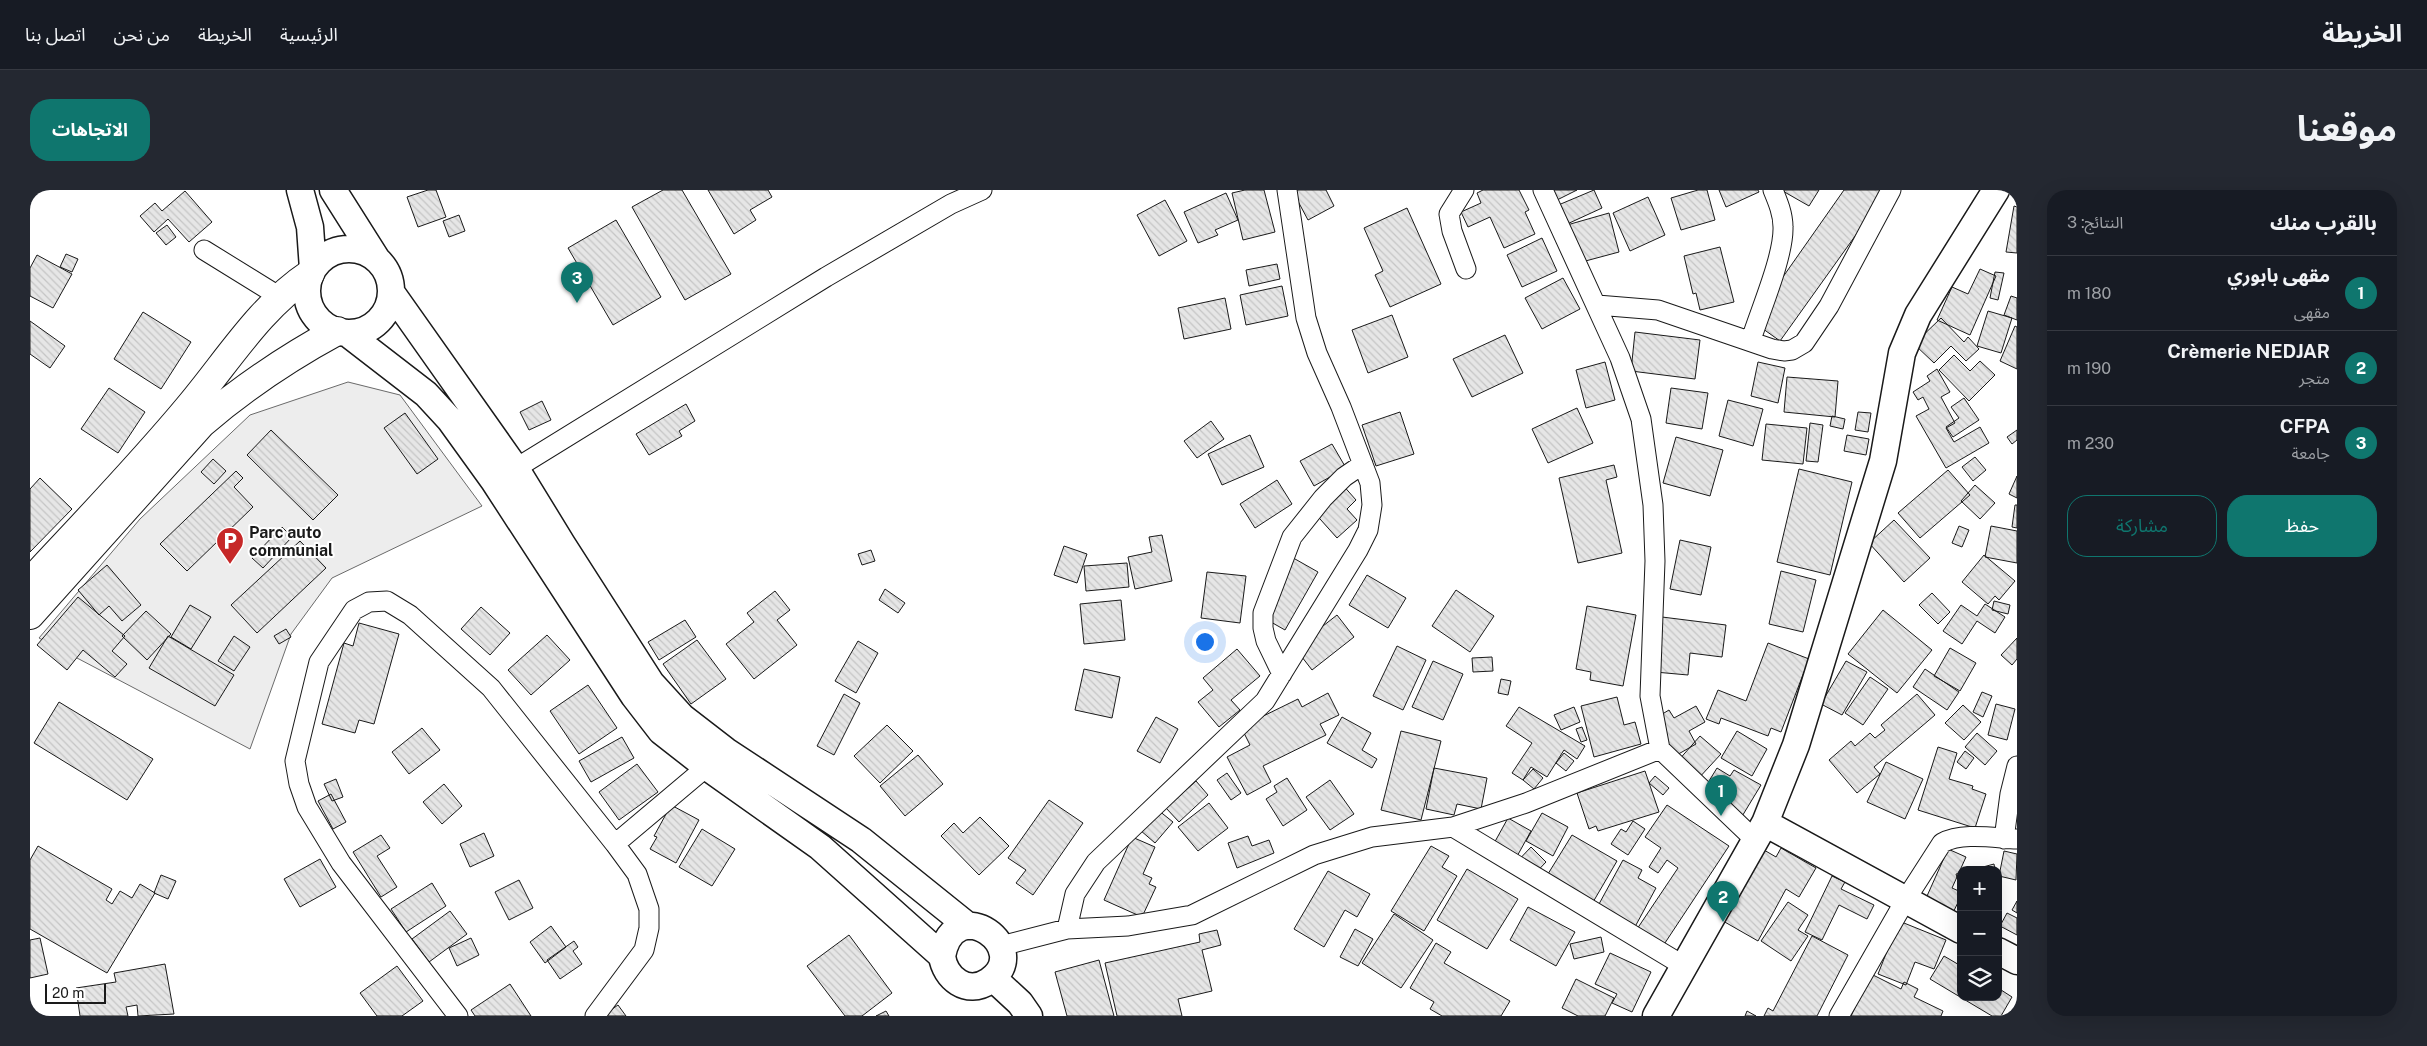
<!DOCTYPE html>
<html lang="ar">
<meta charset="utf-8">
<style>
:root{--surface:#171b24;--page:#242831;--text:#f1f3f6;--muted:#9ea1a6;--line:#363941;--accent:#0f766e}
body{margin:0;font-family:"Public Sans","Noto Sans Arabic",sans-serif;background:var(--page);color:var(--text);direction:rtl}
.controls{position:absolute;right:15px;bottom:15px;display:grid;overflow:hidden;border-radius:10px;box-shadow:0 5px 20px #0002}
.controls button{width:45px;height:45px;display:grid;place-items:center;padding:0;border:0;border-bottom:1px solid var(--line);background:var(--surface);color:var(--text);font:25px sans-serif}
.scale{position:absolute;left:15px;bottom:12px;width:61px;box-sizing:border-box;padding-left:5px;border:2px solid #1a1a1a;border-top:0;font-size:14px;line-height:18px;white-space:nowrap;color:#1a1a1a;-webkit-text-stroke:4px #fff;paint-order:stroke}
.you{position:absolute;left:1174px;top:451px;width:18px;height:18px;margin:-12px;border:4px solid #fff;border-radius:50%;background:#1a73e8;box-shadow:0 0 0 8px #1a73e833}
.badge{display:grid;place-items:center;width:32px;height:32px;border-radius:50%;background:var(--accent);color:#fff;font-size:16px;font-weight:700}
.pin{position:absolute;translate:-50% -41px;filter:drop-shadow(0 1px 2px #0008)}
.pin::after{content:'';position:absolute;top:26px;width:18px;height:15px;background:inherit;clip-path:polygon(0 0,100% 0,50% 100%)}
.list{margin:0;padding:0;list-style:none}
h2{display:flex;justify-content:space-between;align-items:center;height:65px;margin:0;padding:0 20px;font-size:21px}
h2 small{font-size:16px;font-weight:400;color:var(--muted)}
.list li{display:grid;grid-template-columns:32px 1fr auto;gap:15px;align-items:center;box-sizing:border-box;height:75px;padding:0 20px;border-top:1px solid var(--line)}
.list b{display:block;font-size:19px;white-space:nowrap}
.list p{margin:0;font-size:16px;white-space:nowrap;color:var(--muted)}
.list em{font-size:16px;font-style:normal;color:var(--muted)}
.actions{display:flex;gap:10px;padding:15px 20px}
.actions a{flex:1;padding:11px 0;border:1px solid var(--accent);border-radius:20px;text-align:center;font-size:18px;color:var(--accent)}
.actions .main{background:var(--accent);color:#fff}
.icon{flex:none;width:28px;height:28px;fill:none;stroke:currentColor;stroke-width:2;stroke-linecap:round;stroke-linejoin:round}
.map{position:relative;flex:none;width:1987px;height:826px;overflow:hidden;direction:ltr;border-radius:20px}
header{display:flex;align-items:center;gap:30px;box-sizing:border-box;height:70px;padding:0 25px;background:var(--surface);border-bottom:1px solid var(--line)}
header strong{font-size:24px}
nav{display:flex;gap:28px;margin-inline-start:auto;font-size:18px}
.intro{display:flex;align-items:center;justify-content:space-between;box-sizing:border-box;height:120px;padding:0 30px}
h1{margin:0;font-size:35px}
.button{padding:12px 22px;border-radius:20px;background:var(--accent);color:#fff;font-size:18px;font-weight:700}
main{display:flex;gap:30px;padding:0 30px}
aside{flex:1;background:var(--surface);border-radius:20px;box-shadow:0 5px 20px #0002}
.map>svg:first-child{display:block}
.parking{fill:#ededed;stroke:#6a6a6a}
.building{fill:url(#building-back-hatch);stroke:#1a1a1a}
.lines{fill:none;stroke-linecap:round;stroke-linejoin:round}
.street-casing{stroke:#1a1a1a;stroke-width:21}
.secondary-casing{stroke:#1a1a1a;stroke-width:29}
.primary-casing{stroke:#1a1a1a;stroke-width:30}
.street{stroke:#fff;stroke-width:19}
.secondary{stroke:#fff;stroke-width:26}
.primary{stroke:#fff;stroke-width:28}
.labels{text-anchor:middle;dominant-baseline:central;stroke-width:4;stroke-linejoin:round;paint-order:stroke}
.poi-label{font-size:16px;font-weight:bold;fill:#1a1a1a;stroke:#fff;text-anchor:start}
</style>
<header>
<strong>الخريطة</strong>
<nav><a>الرئيسية</a><a>الخريطة</a><a>من نحن</a><a>اتصل بنا</a></nav>
</header>
<div class="intro"><h1>موقعنا</h1><a class="button">الاتجاهات</a></div>
<main>
<aside>
<h2>بالقرب منك<small>النتائج: 3</small></h2>
<ul class="list">
<li><span class="badge">1</span><div><b>مقهى بابوري</b><p>مقهى</p></div><em>180 m</em></li>
<li><span class="badge">2</span><div><b>Crèmerie NEDJAR</b><p>متجر</p></div><em>190 m</em></li>
<li><span class="badge">3</span><div><b>CFPA</b><p>جامعة</p></div><em>230 m</em></li>
</ul>
<div class="actions"><a class="main">حفظ</a><a>مشاركة</a></div>
</aside>
<div class="map">
<svg width="1987" height="826" viewBox="0 0 1987 826">
<defs>
<pattern id="building-back-hatch" width="6" height="6" patternUnits="userSpaceOnUse" patternTransform="scale(1.25)"><rect width="6" height="6" fill="#e6e6e6"/><path d="M-1 5l2 2M0 0l6 6M5-1l2 2" fill="none" stroke="#c5c5c5"/></pattern>
</defs>
<rect width="100%" height="100%" fill="#fff"/>
<path class="parking" d="M318 192 370 205 452 316 302 388 261 444 220 559 9 448 110 329 220 225Z"/>
<path class="building" d="M398 0H406L416 27 388 37 377 7Z
M633 0H652L701 84 655 110 602 17Z
M678 0H738L742 7 720 20 726 30 704 44Z
M1215 0H1234L1245 42 1213 50 1202 3Z
M1262 0H1296L1304 16 1278 30Z
M1453 0H1489L1499 20 1495 22 1505 44 1474 58 1460 27 1438 37 1431 22 1451 13 1447 3Z
M1520 0H1547L1525 11Z
M1564 0 1572 18 1535 35 1526 16Z
M1668 0H1677L1685 30 1651 40 1641 8Z
M1689 0H1728L1729 2 1696 17Z
M1751 0H1789L1779 16Z
M1814 0H1858L1750 151 1722 131Z
M155 1 182 32 159 52 138 29 124 42 110 26 125 13 132 21Z
M1196 3 1208 30 1185 40 1188 45 1168 53 1154 22Z
M1618 7 1635 45 1600 61 1583 23Z
M1135 10 1157 51 1129 66 1107 25Z
M1984 16 1987 17V63L1976 62Z
M1377 18 1411 94 1360 117 1345 85 1353 81 1334 38Z
M1579 23 1589 62 1548 73 1537 35Z
M429 25 435 41 419 47 413 31Z
M586 30 631 107 583 135 538 58Z
M137 35 146 47 136 55 126 43Z
M1512 48 1527 81 1492 97 1477 65Z
M1690 57 1704 112 1670 120 1666 103 1663 104 1654 66Z
M36 64 48 69 42 82 30 77Z
M7 65 42 84 23 118 0 106V78Z
M1247 74 1250 89 1219 96 1216 80Z
M1950 79 1966 86 1940 145 1907 130 1922 97 1938 104Z
M1965 82 1974 83 1968 110 1960 108Z
M1533 88 1550 119 1512 139 1495 108Z
M1252 96 1258 126 1216 135 1210 105Z
M1981 106 1987 108V130L1974 125Z
M1195 108 1201 139 1154 149 1148 118Z
M1958 121 1982 128 1971 163 1947 156Z
M113 122 161 152 131 199 84 169Z
M1362 125 1378 167 1338 183 1322 140Z
M1911 128 1934 152 1938 147 1949 159 1936 171 1921 156 1904 173 1884 154Z
M0 131 35 156 20 178 0 164Z
M1985 136 1987 137V179L1970 171Z
M1605 142 1670 150 1665 189 1601 181Z
M1475 145 1493 183 1442 207 1423 169Z
M1924 165 1940 181 1950 171 1965 185 1939 211 1909 180Z
M1575 172 1585 210 1556 218 1546 180Z
M1728 172 1755 178 1748 213 1721 206Z
M1907 179 1920 202 1911 207 1925 233 1916 238 1924 252 1950 237 1959 253 1916 278 1886 226 1899 219 1893 207 1888 210 1883 202 1900 191 1897 186Z
M1757 187 1808 191 1805 227 1754 222Z
M79 198 115 222 88 263 51 239Z
M1641 198 1678 203 1672 239 1636 233Z
M1934 208 1949 230 1923 247 1916 237 1929 228 1921 217Z
M1698 210 1733 219 1723 256 1689 246Z
M512 211 521 230 499 240 490 222Z
M656 214 665 231 649 241 652 246 619 265 606 244Z
M1547 218 1563 253 1518 273 1502 239Z
M1370 222 1384 264 1346 276 1332 235Z
M1828 222 1841 223 1838 242 1825 240Z
M375 223 408 269 387 284 354 238Z
M1802 226 1815 229 1813 239 1800 236Z
M1181 231 1194 249 1167 268 1154 251Z
M1780 233 1793 235 1788 272 1776 271Z
M1736 234 1777 238 1773 274 1732 270Z
M241 240 308 305 283 330 217 265Z
M1987 240V250L1982 254 1977 247Z
M1220 245 1234 277 1192 295 1178 264Z
M1817 245 1839 249 1836 265 1814 261Z
M1646 247 1693 260 1680 306 1633 293Z
M1302 254 1316 278 1284 296 1270 271Z
M1945 267 1956 280 1943 291 1932 277Z
M183 269 196 281 184 294 171 282Z
M1584 275 1587 287 1576 290 1592 363 1548 373 1529 288Z
M1769 279 1822 292 1800 385 1747 372Z
M1918 280 1940 305 1890 348 1868 323Z
M206 281 213 288 204 297 223 317 157 381 130 354Z
M1987 286V308L1979 304Z
M10 288 42 319 0 362V299Z
M1247 290 1262 314 1225 338 1210 314Z
M1311 293 1326 310 1317 319 1327 330 1307 348 1282 320Z
M1945 295 1965 313 1950 329 1931 311Z
M1985 315H1987V338L1982 337Z
M1864 330 1900 368 1874 392 1839 353Z
M1929 336 1939 340 1932 357 1922 353Z
M1961 336 1987 341V373L1955 367Z
M252 337 262 347 233 378 222 368Z
M1132 345 1142 391 1105 399 1098 367 1122 362 1119 347Z
M1650 350 1681 357 1671 405 1640 399Z
M270 351 296 378 227 443 201 415Z
M1034 356 1057 364 1047 393 1024 385Z
M841 360 845 371 832 375 828 364Z
M1258 365 1288 382 1255 440 1225 423Z
M1954 365 1985 391 1969 410 1965 406 1958 414 1932 392Z
M1097 373 1099 397 1056 401 1054 376Z
M77 375 111 415 92 431 79 416 69 425 48 400Z
M1751 381 1786 390 1773 442 1739 434Z
M1177 382 1216 386 1210 433 1171 428Z
M1337 385 1376 408 1358 438 1319 415Z
M855 399 875 413 868 423 849 410Z
M1426 400 1464 426 1440 462 1402 436Z
M745 401 760 420 747 430 767 455 724 489 696 454 724 432 717 423Z
M1902 403 1920 422 1908 434 1889 415Z
M48 407 95 446 82 461 97 474 85 487 53 460 37 480 7 455Z
M1091 410 1095 450 1054 454 1050 414Z
M1964 411 1980 415 1978 424 1962 420Z
M1955 414 1975 427 1965 443 1947 431 1932 454 1913 441 1931 415 1947 426Z
M160 415 181 427 161 459 141 447Z
M1557 416 1606 425 1593 496 1560 490 1561 482 1546 479Z
M451 417 480 443 460 465 431 439Z
M1853 420 1902 460 1867 503 1818 464Z
M116 421 141 444 117 470 92 446Z
M1307 425 1324 447 1282 480 1265 458Z
M1632 427 1696 435 1692 467 1660 463 1658 485 1625 482Z
M655 430 666 447 629 470 618 452Z
M329 433 369 444 344 534 329 530 325 543 292 534 314 453 323 456Z
M256 439 261 447 249 454 244 446Z
M517 445 540 470 501 505 478 480Z
M138 446 204 485 185 516 119 478Z
M204 446 220 457 204 481 188 471Z
M1987 448V469L1982 475 1971 465Z
M667 450 696 489 661 514 633 474Z
M828 451 848 463 826 503 805 491Z
M1738 453 1779 469 1751 542 1741 538 1738 546 1691 528 1689 534 1676 529 1688 500 1716 511Z
M1367 456 1396 470 1373 520 1343 506Z
M1920 458 1946 473 1930 501 1904 486Z
M1207 459 1230 486 1201 510 1210 520 1189 537 1168 512 1183 500 1173 488Z
M1462 467 1463 481 1443 482 1442 468Z
M1403 471 1433 484 1413 530 1382 517Z
M1816 471 1837 482 1812 525 1791 514Z
M1054 479 1090 487 1082 528 1045 520Z
M1895 479 1929 502 1917 520 1883 497Z
M1840 487 1858 499 1833 535 1815 523Z
M1471 489 1481 491 1478 505 1468 503Z
M558 495 587 538 549 564 520 521Z
M1952 502 1962 506 1953 527 1943 522Z
M1298 503 1309 525 1290 534 1296 545 1233 576 1241 592 1217 605 1197 567 1220 555 1211 537 1268 509 1272 517Z
M814 504 830 513 804 565 787 556Z
M1887 504 1905 525 1844 577 1850 584 1827 603 1799 570 1821 551 1825 556 1840 543 1845 548 1855 540 1851 535Z
M1587 507 1594 535 1605 532 1611 554 1564 567 1551 516Z
M29 512 123 569 97 610 4 553Z
M1966 514 1985 519 1977 550 1958 545Z
M1933 515 1951 532 1934 550 1915 533Z
M1666 516 1675 532 1659 541 1666 554 1645 566 1624 529 1639 520 1644 528Z
M1489 517 1555 556 1547 569 1534 560 1517 587 1501 577 1493 590 1482 583 1502 553 1476 536Z
M1544 517 1550 532 1531 540 1524 525Z
M1126 527 1148 539 1130 573 1107 561Z
M1312 527 1341 543 1332 560 1347 569 1342 578 1297 553Z
M857 535 883 561 850 593 824 566Z
M1552 537 1557 550 1551 552 1546 539Z
M392 538 410 560 379 584 362 562Z
M1371 541 1411 551 1391 630 1351 620Z
M1707 541 1737 559 1722 586 1691 568Z
M1947 543 1967 561 1955 575 1935 557Z
M1670 546 1691 564 1667 590 1647 572Z
M592 547 604 568 561 592 549 571Z
M1908 557 1927 563 1919 589 1943 596 1942 599 1956 604 1945 638 1888 620Z
M1935 561 1944 568 1936 579 1927 572Z
M1534 563 1544 571 1536 581 1526 573Z
M888 565 913 594 875 626 850 596Z
M1856 572 1893 589 1875 629 1837 612Z
M607 574 628 602 589 630 569 602Z
M1404 578 1457 588 1451 619 1427 614 1424 625 1396 619Z
M1687 578 1700 586 1704 580 1731 595 1711 628 1671 604Z
M1503 579 1513 588 1504 599 1493 590Z
M1615 581 1629 622 1568 641 1566 636 1559 639 1547 603Z
M1197 583 1211 603 1201 610 1187 590Z
M1625 586 1639 598 1633 605 1619 593Z
M1257 588 1277 620 1253 636 1236 609 1247 602 1244 596Z
M306 589 313 607 302 611 294 594Z
M1300 590 1324 624 1300 640 1276 607Z
M1166 591 1178 605 1149 632 1136 618Z
M414 594 432 616 412 634 393 612Z
M301 604 316 632 303 639 288 611Z
M1019 610 1053 633 1003 705 986 693 996 680 978 668Z
M1179 613 1198 638 1168 661 1148 637Z
M641 615 669 630 646 673 620 659 627 647 624 646Z
M1637 615 1699 656 1629 762 1603 745 1648 678 1637 670 1628 683 1619 677 1631 658 1615 647Z
M1128 620 1143 632 1125 653 1110 640Z
M1512 623 1538 637 1523 666 1496 651Z
M950 627 979 656 949 685 911 646 924 633 933 643Z
M1478 628 1501 641 1480 679 1457 666Z
M1603 631 1615 639 1598 665 1581 654 1591 639 1596 642Z
M672 639 705 659 682 696 649 677Z
M454 643 464 666 440 677 430 654Z
M351 645 360 658 347 666 367 697 351 707 323 662Z
M1542 645 1587 671 1559 719 1513 692Z
M1218 646 1222 656 1239 650 1244 663 1207 678 1198 653Z
M1102 647 1125 657 1113 684 1122 688 1119 694 1126 697 1112 727 1074 710Z
M8 656 82 699 76 710 82 714 90 701 102 708 110 694 125 703 77 783 0 739V670Z
M1401 656 1419 666 1412 677 1427 686 1394 741 1361 721Z
M1501 657 1516 672 1497 692 1482 677Z
M1751 658 1786 678 1769 707 1756 699 1728 751 1693 731 1734 660 1746 667Z
M1918 659 1936 667 1922 698 1931 702V706L1921 727 1893 715Z
M1974 661 1987 664 1986 690 1969 686Z
M290 669 306 697 270 717 254 689Z
M1593 670 1612 680 1608 688 1626 698 1600 746 1563 725Z
M1964 674 1965 680H1942Z
M1437 679 1488 709 1457 759 1407 730Z
M1298 681 1340 704 1327 727 1315 720 1294 757 1264 739Z
M1931 683V702L1926 684Z
M131 685 146 691 138 709 124 703Z
M1802 686 1815 692 1811 699 1844 715 1837 729 1809 715 1792 750 1775 742Z
M489 690 503 718 479 730 465 702Z
M402 693 416 716 376 742 361 719Z
M1987 711V723L1982 720Z
M1758 712 1778 725 1768 740 1778 746 1761 771 1731 751Z
M1498 717 1545 742 1526 776 1480 750Z
M420 721 437 744 399 772 382 749Z
M1977 723 1987 728V745L1970 736Z
M1364 724 1403 750 1371 798 1332 773Z
M1869 731 1916 750 1904 779 1885 772 1876 795 1848 784Z
M521 736 536 757 515 773 500 752Z
M1325 739 1343 749 1328 776 1310 767Z
M1187 740 1191 755 1172 760 1182 801 1148 809 1152 826H1087L1075 773 1170 752 1169 744Z
M819 745 862 803 832 826H815L777 776Z
M1782 746 1818 765 1787 826H1734L1738 818 1743 821Z
M1571 747 1574 762 1544 769 1540 754Z
M10 748 18 784 0 788V750Z
M441 748 449 765 427 776 419 758Z
M544 751 548 757 543 761 552 774 530 789 517 770Z
M1406 753 1421 762 1414 773 1480 811 1471 826H1412L1400 819 1404 812 1380 798Z
M1580 763 1621 782 1602 822 1582 813 1587 804 1565 794Z
M1914 766 1931 776V807H1968V798L1982 807 1971 826H1962L1900 789Z
M1069 770 1084 826H1037L1025 782Z
M135 774 144 824 108 826 107 815 96 817 98 826H50L46 798 86 792 84 783Z
M367 776 393 811 372 826H347L330 803Z
M1841 784 1871 799 1874 792 1888 799 1884 807 1913 821 1911 826H1821Z
M1546 789 1584 808 1575 826H1548L1532 818Z
M480 794 501 826H445L441 820Z
M588 815 596 826H572Z
M856 821 859 826H846Z
M1717 821 1726 826H1715Z"/>
<g class="lines">
<defs>
<path id="street" d="M1434 0 1419 24 1422 41 1436 79
M1513 0 1590 168 1611 229 1623 315 1625 371 1620 506 1630 559
M174 60 250 107
M1567 115 1628 120 1742 159 1754 161 1762 160 1774 153 1799 116 1861 0
M1721 150C1730 121 1754 66 1753 37 1753 24 1748 12 1743 0
M475 285 796 87 921 14 952 0
M1252 484 1236 451 1233 438V423L1262 347 1293 308 1314 287 1333 274
M1423 637 1654 776
M1974 649 1980 604 1987 576
M585 654 686 569
M1037 739 1045 704 1066 672 1235 511 1328 360 1338 340 1342 315 1340 293 1311 217 1287 163 1276 128 1257 0
M971 756 1037 739 1098 736 1162 725 1284 665 1342 647 1423 637 1496 613 1630 559 1725 650
M428 826 311 673 277 617 269 594 265 571 289 472 324 420 339 412 357 411 380 425 461 498 585 654 607 684 619 719V738L614 760 565 826
M1809 826 1876 709 1912 653C1932 642 1964 648 1987 649"/>
<path id="secondary" d="M270 0 280 37 283 79
M303 0 346 68
M277 101a42 42 0 1 1 84 0a42 42 0 1 1-84 0Z
M361 102 486 279 532 354 621 493 652 527 696 561 831 650 938 736
M317 143 396 204 420 230 464 291 604 506 631 541 677 577 790 657 912 766C915 788 937 806 959 791 1005 760 925 699 912 766
M1735 633 1931 740
M1968 761 1987 771
M963 788 990 813 999 826
M1626 826 1735 633 1766 555 1853 271 1872 163 1888 125 1966 0"/>
<path id="primary" d="M0 392C53 335 108 278 158 218 197 172 229 118 280 84
M0 425 172 233C214 197 259 167 307 141"/>
</defs>
<use href="#street" class="street-casing"/>
<use href="#secondary" class="secondary-casing"/>
<use href="#primary" class="primary-casing"/>
<use href="#street" class="street"/>
<use href="#secondary" class="secondary"/>
<use href="#primary" class="primary"/>
</g>
<defs>
<symbol id="parking-pin" viewBox="-11 -11 22 30"><path d="M0 17L-7.5 6A9.5 9.5 0 1 1 7.5 6Z" fill="#c62828" stroke="#fff"/><path d="M-3.5-5.5H1a3.5 3.5 0 0 1 0 7H-1V5.5H-3.5ZM-1-3.4V-.6H.8a1.4 1.4 0 0 0 0-2.8Z" fill="#fff"/></symbol>
</defs>
<g fill-rule="evenodd">
<use href="#parking-pin" x="184" y="335" width="32" height="43"/>
</g>
<g class="labels">
<g class="poi-label">
<text x="219" y="342">Parc auto<tspan x="219" dy="18">communial</tspan></text>
</g>
</g>
</svg>
<div class="controls">
<button>+</button>
<button>−</button>
<button><svg class="icon" aria-label="layers" viewBox="0 0 24 24"><path d="M12 4l9 5-9 5-9-5zM3 14l9 5 9-5"/></svg></button>
</div>
<div class="scale">20 m</div>
<div class="you"></div>
<div class="pin badge" style="left:1691px;top:626px">1</div>
<div class="pin badge" style="left:1693px;top:732px">2</div>
<div class="pin badge" style="left:547px;top:113px">3</div>
</div>
</main>
